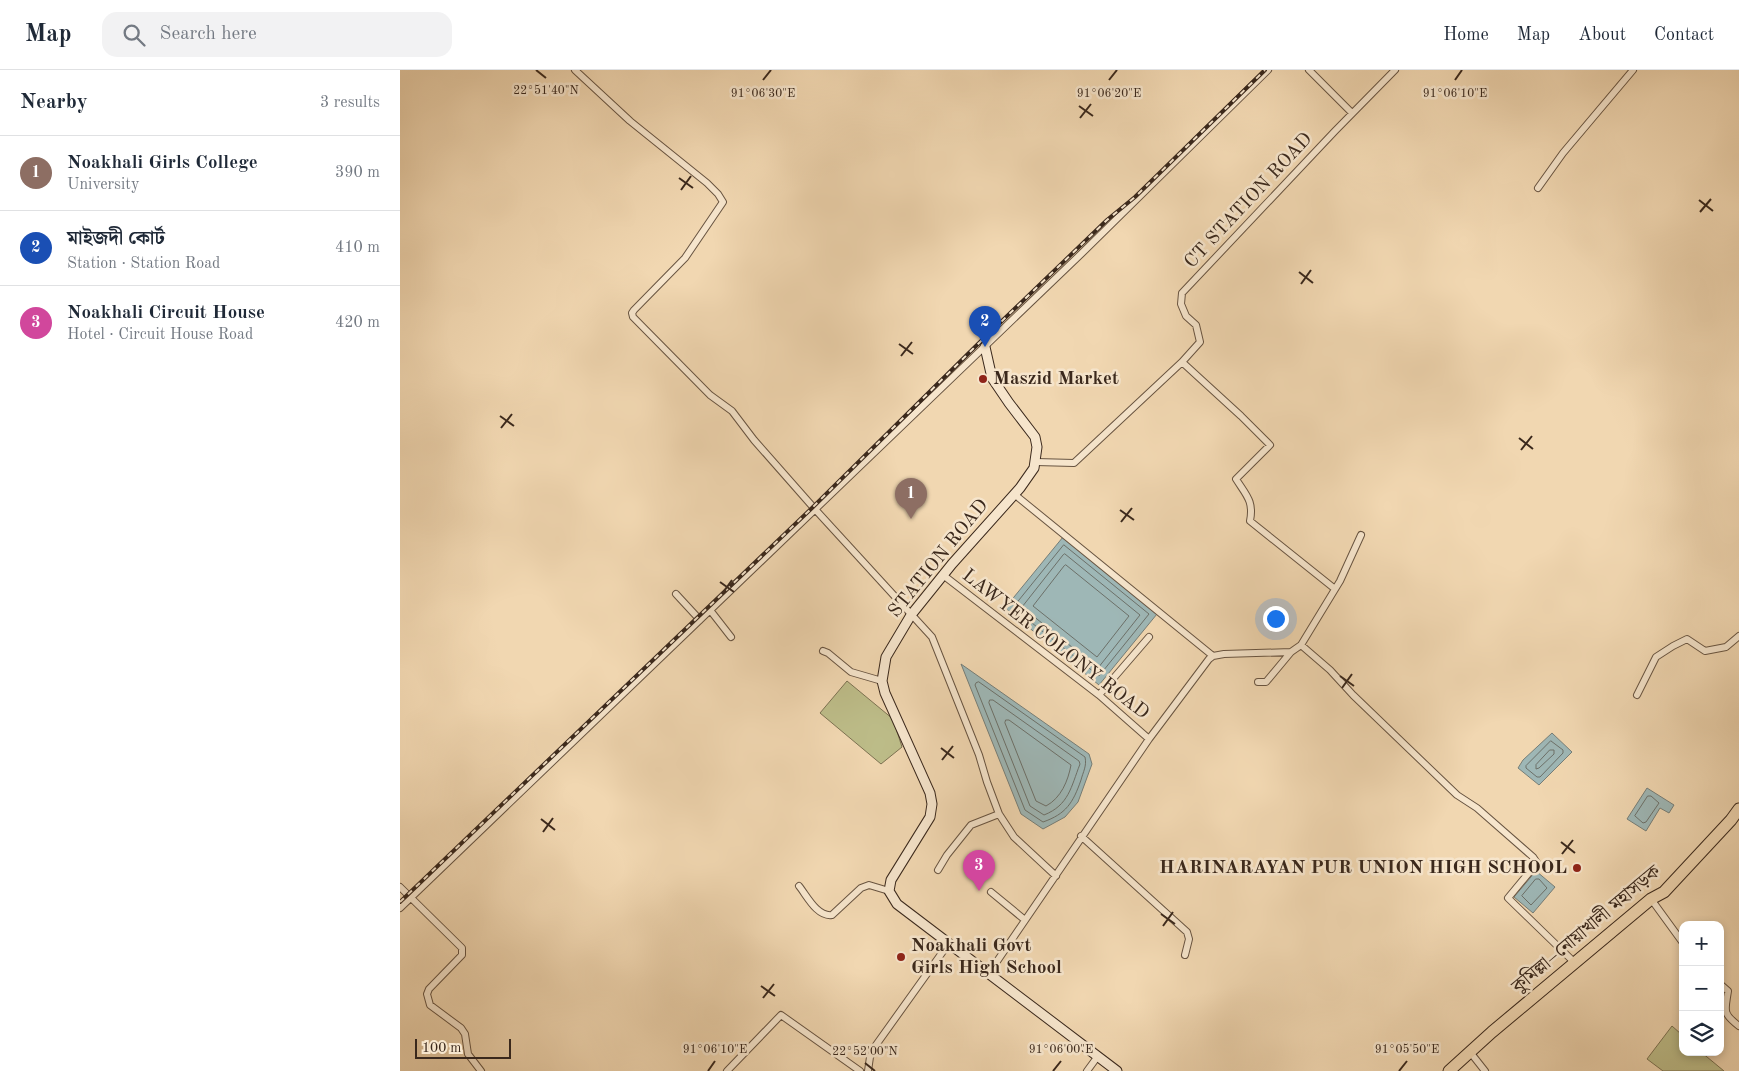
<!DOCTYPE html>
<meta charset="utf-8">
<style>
:root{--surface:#fff;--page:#f2f2f3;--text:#1f2937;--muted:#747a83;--line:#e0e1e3;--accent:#8f2418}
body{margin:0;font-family:"Old Standard TT","Noto Serif Bengali",serif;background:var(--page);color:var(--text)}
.controls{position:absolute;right:15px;bottom:15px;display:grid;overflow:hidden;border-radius:10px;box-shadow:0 2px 8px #0003}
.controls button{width:45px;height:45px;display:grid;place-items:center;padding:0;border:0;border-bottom:1px solid var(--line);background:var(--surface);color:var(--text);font:25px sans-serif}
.scale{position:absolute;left:15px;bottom:12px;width:96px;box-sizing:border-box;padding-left:5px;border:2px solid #3a281c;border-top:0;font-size:14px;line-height:18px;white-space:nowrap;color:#3a281c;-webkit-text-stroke:4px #f6e5cc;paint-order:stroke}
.you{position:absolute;left:875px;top:548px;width:18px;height:18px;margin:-12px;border:4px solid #fff;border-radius:50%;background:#1a73e8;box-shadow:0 0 0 8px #1a73e833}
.badge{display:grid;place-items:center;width:32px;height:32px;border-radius:50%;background:var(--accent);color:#fff;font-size:16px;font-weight:700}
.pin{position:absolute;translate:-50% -41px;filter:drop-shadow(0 1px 2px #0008)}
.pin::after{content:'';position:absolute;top:26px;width:18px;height:15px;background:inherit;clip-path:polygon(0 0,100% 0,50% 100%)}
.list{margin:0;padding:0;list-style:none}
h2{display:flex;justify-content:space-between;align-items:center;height:65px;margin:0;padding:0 20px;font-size:21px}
h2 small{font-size:16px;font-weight:400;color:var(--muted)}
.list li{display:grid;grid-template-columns:32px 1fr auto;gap:15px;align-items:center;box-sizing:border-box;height:75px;padding:0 20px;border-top:1px solid var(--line)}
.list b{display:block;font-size:19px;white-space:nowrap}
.list p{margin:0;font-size:16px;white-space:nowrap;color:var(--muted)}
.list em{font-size:16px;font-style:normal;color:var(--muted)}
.icon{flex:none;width:28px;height:28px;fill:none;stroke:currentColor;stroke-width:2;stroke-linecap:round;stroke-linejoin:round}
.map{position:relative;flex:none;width:1339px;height:1001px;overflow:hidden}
header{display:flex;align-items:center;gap:30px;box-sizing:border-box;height:70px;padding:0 25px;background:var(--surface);border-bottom:1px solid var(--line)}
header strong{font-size:24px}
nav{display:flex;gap:28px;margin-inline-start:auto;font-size:18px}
.search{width:350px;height:45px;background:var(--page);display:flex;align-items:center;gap:12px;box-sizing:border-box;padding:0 18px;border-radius:15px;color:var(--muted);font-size:19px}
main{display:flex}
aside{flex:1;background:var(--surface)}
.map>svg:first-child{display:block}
.park{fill:#bdbd89;stroke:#7c7252}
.water{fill:#9eb7b6;stroke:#767e78}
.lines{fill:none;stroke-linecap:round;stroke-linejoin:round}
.shore{stroke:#6c7069;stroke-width:1}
.street-casing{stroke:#685441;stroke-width:8}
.secondary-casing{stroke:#3a281c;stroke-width:11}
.highway-casing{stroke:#3a281c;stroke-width:13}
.street{stroke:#f6e5cc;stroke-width:6}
.secondary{stroke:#f6e5cc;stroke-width:9}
.highway{stroke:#f1d7b1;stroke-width:11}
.rail-casing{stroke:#3a281c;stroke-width:4}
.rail{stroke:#f6e5cc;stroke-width:2;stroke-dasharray:5.5;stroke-linecap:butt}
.ticks{fill:none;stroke:#3a281c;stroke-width:2}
.poi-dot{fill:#8f2418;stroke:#f6e5cc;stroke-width:2}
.labels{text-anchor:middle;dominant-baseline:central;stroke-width:5;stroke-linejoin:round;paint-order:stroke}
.street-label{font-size:19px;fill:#3a281c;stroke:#f6e5cc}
.poi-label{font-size:19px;font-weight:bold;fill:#3a281c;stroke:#f6e5cc;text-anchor:start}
.ticks-label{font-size:12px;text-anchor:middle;fill:#3a281c;stroke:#f6e5cc;stroke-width:5;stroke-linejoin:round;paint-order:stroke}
</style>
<header>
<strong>Map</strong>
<div class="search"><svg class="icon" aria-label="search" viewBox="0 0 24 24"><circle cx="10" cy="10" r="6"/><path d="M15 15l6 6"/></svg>Search here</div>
<nav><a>Home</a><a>Map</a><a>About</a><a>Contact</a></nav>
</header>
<main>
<aside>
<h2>Nearby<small>3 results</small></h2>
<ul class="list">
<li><span class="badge" style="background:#8d6e63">1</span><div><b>Noakhali Girls College</b><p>University</p></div><em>390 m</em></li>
<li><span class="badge" style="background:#1a4fb4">2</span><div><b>মাইজদী কোর্ট</b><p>Station · Station Road</p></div><em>410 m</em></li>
<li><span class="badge" style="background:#d1479c">3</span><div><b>Noakhali Circuit House</b><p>Hotel · Circuit House Road</p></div><em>420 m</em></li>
</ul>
</aside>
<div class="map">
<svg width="1339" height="1001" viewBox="0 0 1339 1001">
<rect width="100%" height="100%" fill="#f1d7b1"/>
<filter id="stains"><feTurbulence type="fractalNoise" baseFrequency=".004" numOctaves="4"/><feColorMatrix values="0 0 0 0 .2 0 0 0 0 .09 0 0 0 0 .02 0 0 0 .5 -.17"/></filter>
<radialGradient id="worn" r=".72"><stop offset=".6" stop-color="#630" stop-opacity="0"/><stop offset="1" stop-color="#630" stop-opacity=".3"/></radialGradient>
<path class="park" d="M447 611 493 649 502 677 481 694 420 643Z
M1272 956 1281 964 1283 962V982H1301L1324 1001H1263L1247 989Z"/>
<path class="water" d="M663 467 757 544 699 615 605 538Z
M561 594 689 684 692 694 678 732 665 747 643 759 621 744Z
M1152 663 1172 682 1139 715 1118 698 1123 690Z
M1247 718 1274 735 1269 743 1260 738 1246 761 1227 749Z
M1136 801 1155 817 1133 843 1114 827Z"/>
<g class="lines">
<path class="shore" d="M664 475 749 544 699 606 613 538Z
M665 484 740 545 698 598 622 537 663 485Z
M666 495 729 546 697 587 633 536 664 496Z
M579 612 685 687C687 696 683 702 681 710 673 733 666 744 643 752L625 740 575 615 576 613Z
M590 630H593L679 691 680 694C671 717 669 735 644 745L630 736 589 633Z
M606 650H609L671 695C668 711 661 728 646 736L636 731 605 653Z
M1151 671 1163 680V683L1140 707H1137L1126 698V696Z
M1150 680H1154V684L1139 698 1136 699V695Z
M1248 726H1251L1259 733 1246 752 1243 753 1235 746Z
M1136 809H1139L1147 818 1131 835 1122 826Z"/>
<defs>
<path id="street" d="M175 0 230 51 307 113 318 124 323 132 285 188 234 240 232 243 233 247 310 325 332 341 354 370 413 437 532 567 579 685 587 712 599 744 614 767 656 806
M909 0 952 43
M1138 118 1163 83 1233 0
M782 292 800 272 796 255 786 246 781 234 782 223 935 61 995 0
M636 392 674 393 782 292 841 346 870 375 836 409C846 425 854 431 850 451L935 519
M614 424 813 586
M543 505 699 625 749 669
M276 524 300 550
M310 540 331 567
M901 575 930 600 953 625 1057 725 1077 738 1133 787 1137 793 1108 828 1175 893
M423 581 428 583 451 602 482 611
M858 612H866L891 582
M699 625 749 567
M1237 625 1256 587 1273 576 1287 569 1305 581 1326 577 1339 566
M681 766 787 862 789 869 785 885
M538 800 547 785 571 755 599 744
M399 816C407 826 417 847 432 845L461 818 469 815 489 821
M0 817 62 878V885L29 919 27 924 30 935 61 958 65 964 68 984 81 1001
M591 822 625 850
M1251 829 1283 873
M0 838 682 183 868 0
M589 903 749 669 809 589 813 586 824 584 891 582 901 575 940 511 961 465
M1320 914 1328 921C1325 941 1322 943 1339 956
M1070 982 1085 1001
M327 1001 381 945 460 1001
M468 1001 470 987 476 975 549 873
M687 1001 698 986"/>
<path id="secondary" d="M585 277 592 308 609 333 635 367 637 377 634 398 620 418 552 494 511 545 486 587 482 611 485 623 530 723 532 734 530 747 491 810 489 821 497 834 717 1001"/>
<path id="highway" d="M1049 1001 1092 962 1251 829 1264 822 1331 750 1339 739"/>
</defs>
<use href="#street" class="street-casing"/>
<use href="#secondary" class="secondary-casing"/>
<use href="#highway" class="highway-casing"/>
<use href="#street" class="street"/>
<use href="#secondary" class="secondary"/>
<use href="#highway" class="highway"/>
<defs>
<path id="rail" d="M0 832 413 437 578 274 707 150 735 127 865 0"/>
</defs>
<use href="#rail" class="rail-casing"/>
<use href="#rail" class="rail"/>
</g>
<path class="ticks" d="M136 0 146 8M363 10 371 0M709 10 717 0M1055 10 1062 0M679 36 693 46M680 48 691 34M279 108 293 118M281 120 291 106M1299 130 1313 141M1300 142 1311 129M899 202 913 213M901 214 911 200M499 274 513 284M501 286 512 272M100 346 114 356M101 358 112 344M1119 368 1133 379M1121 380 1132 366M720 440 734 450M721 452 732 438M320 512 334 522M322 524 332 510M940 606 954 616M942 618 952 604M541 678 554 688M542 690 553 676M141 749 155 760M143 762 153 748M1161 772 1175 783M1162 784 1173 770M761 844 775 854M763 856 773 842M361 916 375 926M363 928 374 914M465 993 475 1001M308 1001 315 991M653 1001 661 991M999 1001 1007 991"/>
<g class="poi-dot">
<circle cx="583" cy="309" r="5"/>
<circle cx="1177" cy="798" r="5"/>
<circle cx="501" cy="887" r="5"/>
</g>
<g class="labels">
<g class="street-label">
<text transform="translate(849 131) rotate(-47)">CT STATION ROAD</text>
<text transform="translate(539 489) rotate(-51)">STATION ROAD</text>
<text transform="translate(655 575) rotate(38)">LAWYER COLONY ROAD</text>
<text transform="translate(1187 860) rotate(-40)">কুমিল্লা–নোয়াখালী মহাসড়ক</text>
</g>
<g class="poi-label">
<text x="593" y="309">Maszid Market</text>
<text x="1167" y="798" text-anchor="end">HARINARAYAN PUR UNION HIGH SCHOOL</text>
<text x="511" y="876">Noakhali Govt<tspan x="511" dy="22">Girls High School</tspan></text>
</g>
</g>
<g class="ticks-label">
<text x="146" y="24">22°51'40"N</text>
<text x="363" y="27">91°06'30"E</text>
<text x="709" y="27">91°06'20"E</text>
<text x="1055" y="27">91°06'10"E</text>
<text x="315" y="983">91°06'10"E</text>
<text x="661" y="983">91°06'00"E</text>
<text x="1007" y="983">91°05'50"E</text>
<text x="465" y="985">22°52'00"N</text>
</g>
<rect width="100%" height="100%" filter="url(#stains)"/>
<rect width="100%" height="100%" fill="url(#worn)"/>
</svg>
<div class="controls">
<button>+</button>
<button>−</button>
<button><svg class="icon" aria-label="layers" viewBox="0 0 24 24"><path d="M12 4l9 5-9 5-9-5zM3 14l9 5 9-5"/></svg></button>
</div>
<div class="scale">100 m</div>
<div class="you"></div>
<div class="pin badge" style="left:511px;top:449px;background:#8d6e63">1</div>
<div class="pin badge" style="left:585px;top:277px;background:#1a4fb4">2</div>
<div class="pin badge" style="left:579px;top:821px;background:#d1479c">3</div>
</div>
</main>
